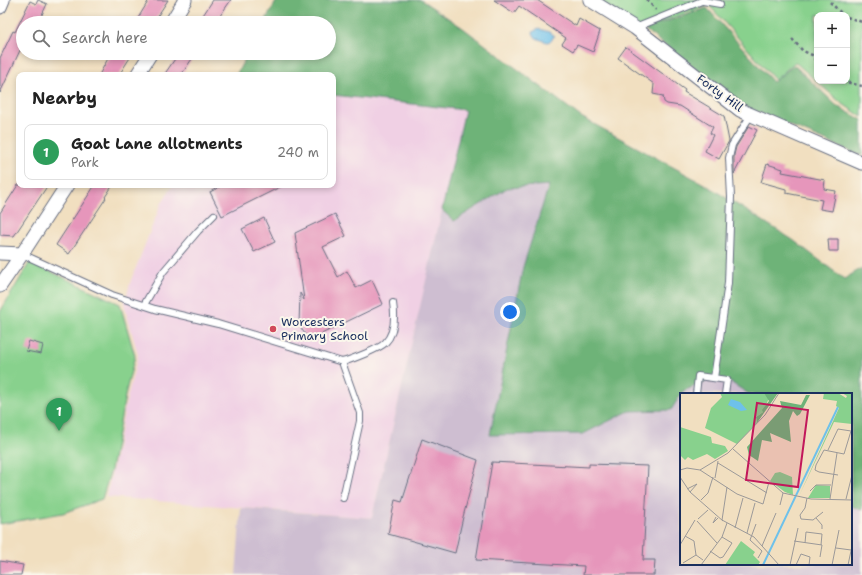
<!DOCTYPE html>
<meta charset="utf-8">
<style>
:root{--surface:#fff;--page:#f2f2f2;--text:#222;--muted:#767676;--line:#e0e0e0;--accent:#ea580c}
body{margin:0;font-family:"Shantell Sans",sans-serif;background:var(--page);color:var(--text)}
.controls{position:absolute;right:12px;top:12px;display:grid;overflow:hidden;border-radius:8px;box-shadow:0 2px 6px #0003}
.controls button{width:36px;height:36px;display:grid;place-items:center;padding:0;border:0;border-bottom:1px solid var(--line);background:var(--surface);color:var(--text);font:20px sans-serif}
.you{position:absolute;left:510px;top:312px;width:14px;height:14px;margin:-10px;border:3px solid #fff;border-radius:50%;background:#1a73e8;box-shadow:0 0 0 6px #1a73e833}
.badge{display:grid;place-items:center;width:26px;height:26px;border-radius:50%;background:var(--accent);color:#fff;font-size:13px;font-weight:700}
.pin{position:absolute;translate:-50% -33px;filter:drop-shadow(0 1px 2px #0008)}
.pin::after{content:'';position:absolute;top:21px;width:14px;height:12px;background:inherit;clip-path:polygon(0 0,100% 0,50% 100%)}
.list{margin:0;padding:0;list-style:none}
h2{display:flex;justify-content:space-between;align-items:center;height:52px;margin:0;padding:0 16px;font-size:17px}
h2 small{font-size:13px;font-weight:400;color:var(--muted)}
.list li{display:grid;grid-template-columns:26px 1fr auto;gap:12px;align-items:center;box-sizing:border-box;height:56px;margin:0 8px 8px;padding:0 8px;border:1px solid var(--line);border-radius:8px}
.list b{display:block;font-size:15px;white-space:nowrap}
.list p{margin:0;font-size:13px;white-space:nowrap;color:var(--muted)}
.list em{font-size:13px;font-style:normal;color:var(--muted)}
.icon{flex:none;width:22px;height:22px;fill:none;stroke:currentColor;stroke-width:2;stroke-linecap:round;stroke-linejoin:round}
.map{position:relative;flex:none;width:862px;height:575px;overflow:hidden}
.search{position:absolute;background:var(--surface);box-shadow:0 2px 6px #0003;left:16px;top:16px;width:320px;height:44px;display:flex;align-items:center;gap:10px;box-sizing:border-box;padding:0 14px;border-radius:22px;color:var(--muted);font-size:15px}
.panel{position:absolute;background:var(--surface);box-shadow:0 2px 6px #0003;left:16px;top:72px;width:320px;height:116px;border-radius:8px}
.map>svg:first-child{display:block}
.built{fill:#f0d0e4}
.industrial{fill:#cebed1}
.green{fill:#88d18d;stroke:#528076;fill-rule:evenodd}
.forest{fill:#6eb378;stroke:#44716b}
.water{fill:#6ec1ea;stroke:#4478a4}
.building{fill:#e696bb}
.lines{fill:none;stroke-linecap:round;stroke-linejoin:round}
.service-casing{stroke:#666d80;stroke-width:8}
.minor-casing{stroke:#666d80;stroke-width:15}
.path{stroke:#666d80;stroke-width:2.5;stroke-dasharray:3 3;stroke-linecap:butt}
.service{stroke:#fff;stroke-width:6}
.minor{stroke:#fff;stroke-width:13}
.poi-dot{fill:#d1495b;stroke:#fbf7ec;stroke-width:1.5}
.labels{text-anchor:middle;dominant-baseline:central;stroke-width:4;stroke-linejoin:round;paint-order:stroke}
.street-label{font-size:12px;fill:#1b2f5e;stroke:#fbf7ec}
.poi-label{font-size:12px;fill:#1b2f5e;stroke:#fbf7ec;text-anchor:start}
.inset-river{fill:none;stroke:#6ec1ea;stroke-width:2}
.inset-road{fill:none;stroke:#9b9999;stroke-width:1}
.view{fill:#c2185b;fill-opacity:0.15;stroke:#c2185b;stroke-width:2}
.inset-edge{fill:none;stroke:#1b2f5e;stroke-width:2}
</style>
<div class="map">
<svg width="862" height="575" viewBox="0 0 862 575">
<rect width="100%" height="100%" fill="#fbf7ec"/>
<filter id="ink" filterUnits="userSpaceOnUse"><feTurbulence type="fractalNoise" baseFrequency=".025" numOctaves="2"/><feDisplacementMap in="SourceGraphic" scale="8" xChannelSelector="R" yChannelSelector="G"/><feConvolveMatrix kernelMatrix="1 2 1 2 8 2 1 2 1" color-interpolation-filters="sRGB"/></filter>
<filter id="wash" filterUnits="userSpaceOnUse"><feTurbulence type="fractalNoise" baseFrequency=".012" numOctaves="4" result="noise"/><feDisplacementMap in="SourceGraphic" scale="16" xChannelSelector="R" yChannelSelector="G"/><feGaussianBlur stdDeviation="0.9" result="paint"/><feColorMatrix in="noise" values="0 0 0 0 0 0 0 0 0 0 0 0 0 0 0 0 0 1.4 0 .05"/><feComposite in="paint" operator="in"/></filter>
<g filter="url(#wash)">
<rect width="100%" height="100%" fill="#f1dfc0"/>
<path class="built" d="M333 95 465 110 372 518 106 497 113 467 126 402 138 355 124 304 131 280 161 204 173 185H333Z"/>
<path class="industrial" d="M549 185 523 267 583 434 629 411 671 410 681 394V564H851V506L862 510V575H236L241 508 372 518 442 210 454 221 507 188Z
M714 378 732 383 749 394H681L683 391Z"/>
<path class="green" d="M599 0H862V117L840 102 795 62 775 80 709 5 641 29ZM817 15H847V81H817Z
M30 262 120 304 135 356 126 391 111 470 102 499 63 513 0 524V312Z"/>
<path class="forest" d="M277 0H421L463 28 581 117 706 185 793 240 844 279 862 268V510L851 506V394H749L732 383 714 378 683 391 671 410 629 411 583 434 490 435 523 267 549 185 507 188 454 221 442 210 465 110 333 95V75H236L248 53H329V23H264Z
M707 8 773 82 794 65 837 106 862 120V156L743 106 644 29Z"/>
<path class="water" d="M539 29 549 32 554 36 551 41 547 42 536 38 533 33 534 31Z"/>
<g id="blocks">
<path class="building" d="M38 0 47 4 38 23H23V44L0 93V58L13 31 15 32 30 1 36 4Z
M149 0H168L153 23H135Z
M213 0H231L215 23H198Z
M494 0H537L576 26 579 19 600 31 593 52 577 45 573 51 562 44 566 38 519 6 514 13Z
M626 47 685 90 684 92 724 116 729 141 719 159 705 151 713 135 710 133 713 127 680 106 667 104 664 102 663 96 653 94 654 84 618 58Z
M111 53H133L119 75H99Z
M179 53H196L181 75H164Z
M749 126 757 130 734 174V155L736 147Z
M767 164 783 169 782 172 825 180 824 189 836 191 832 211 820 209 822 200 786 193V189L761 182Z
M18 185H48L14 236 0 235V213Z
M95 185H113L105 197 106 198 69 254 56 245Z
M223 185H284L222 216 210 192Z
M335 214 346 236 323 247 338 277 347 271 356 288 372 280 383 304 309 340 299 325 300 293 304 300 295 233Z
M264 218 275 242 254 252 242 229Z
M828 239H838V251H829Z
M29 341 43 345 41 354 26 351Z
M422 439 478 460 463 517 455 553 388 534 395 500 402 502Z
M492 462 589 467V464L648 466 643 560H655L654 575H583L584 566 476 560Z
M0 561 23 565 21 575H0Z"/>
</g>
</g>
<g filter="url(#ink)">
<use href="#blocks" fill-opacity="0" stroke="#666d80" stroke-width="1"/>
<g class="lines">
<defs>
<path id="service" d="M703 1 720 4
M635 28 704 0
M22 254 112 295 155 309 218 324 342 362C350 360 379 349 385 343 395 333 395 316 393 303
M144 305 163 272 198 231 214 215
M342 362 360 413V421L343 498
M714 378 728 283 731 197 729 158 732 145 751 115
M696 394 698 376 727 380 725 394"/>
<path id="minor" d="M590 0 635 28 740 110 862 163
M0 7 3 0
M171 23 185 0
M137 75 151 53
M0 253 22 254
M0 286 22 254 67 185"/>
</defs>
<use href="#service" class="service-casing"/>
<use href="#minor" class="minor-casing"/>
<path class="path" d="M647 0 656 10
M830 2 843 15
M847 17 862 22
M792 39 803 51 812 55 817 63
M842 81 862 86"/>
<use href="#service" class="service"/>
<use href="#minor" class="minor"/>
</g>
</g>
<circle class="poi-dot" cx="273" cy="329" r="4"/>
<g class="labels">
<g class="street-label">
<text transform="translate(720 93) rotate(36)">Forty Hill</text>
</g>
<g class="poi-label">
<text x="281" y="322">Worcesters<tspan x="281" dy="14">Primary School</tspan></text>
</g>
</g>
<g transform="translate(680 393)">
<rect width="172" height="172" fill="#f1dfc0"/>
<path d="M40 0H84L89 5 83 19 76 24 77 30 57 51 25 35 31 15 42 4ZM144 0H158L166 5 167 3 162 0H172V31L154 29 119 103 159 15 156 13 157 8 143 6ZM0 34 31 44 32 50 45 53 48 58 35 66 27 61 13 67 8 64 5 67 0 62ZM100 79 112 84 113 102 105 99 90 88 95 80ZM136 92 150 93V105H128ZM61 148 75 159 73 162 80 169 78 172H45Z" fill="#88d18d"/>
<path d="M84 0H98L77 30 76 24 83 19 82 17 89 8ZM126 2H130L120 21 117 23 113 18 109 28 111 49 90 40 92 49 82 47 78 68 69 62 67 54 102 15 100 8 121 12Z" fill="#6eb378"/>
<path d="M51 6 60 9 67 17 61 18 48 12Z" fill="#6ec1ea"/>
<path class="inset-river" d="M83 172 158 14"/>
<path class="inset-road" d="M53 56 103 100 131 106 172 107M148 57 158 36 171 38M38 70 87 100M0 77 7 75 20 77 48 60 85 22 99 0M20 77 57 101 83 111 89 89M158 82 139 79 135 77 136 72 144 57 164 61 171 38M0 84 10 99 43 128M35 85 38 68M7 96 17 91 10 99M130 98 136 92H151M127 105 125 115 120 122 121 126 133 127 143 119M150 106 157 60M166 106 172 82M21 107 28 100 33 84M100 112 103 100M36 124 33 130 38 125M136 125 142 132V136M18 126 28 117M42 127 74 144 99 172M42 127 47 94M17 128 37 150M76 131 70 147 82 158 78 165M55 135 63 105M67 140 75 110M5 143 14 148 16 162 23 167M114 148 142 152 140 164M125 150 126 139 142 141 141 152M0 152 15 127M82 153 96 120M156 155 171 157M30 158 40 165 43 164 52 150 42 144M3 170 16 162M21 172 42 144 47 130M110 172 118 135M116 172 121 161 130 164 129 172M152 172 159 137M168 172 172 153"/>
<path class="view" d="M77 10 128 17 118 94 66 87Z"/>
<rect width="172" height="172" class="inset-edge"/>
</g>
</svg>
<div class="controls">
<button>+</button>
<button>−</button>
</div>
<div class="you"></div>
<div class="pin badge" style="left:59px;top:431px;background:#2e9e5b">1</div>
<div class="search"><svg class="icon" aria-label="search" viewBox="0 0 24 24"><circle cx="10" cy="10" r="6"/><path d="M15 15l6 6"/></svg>Search here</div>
<section class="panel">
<h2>Nearby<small></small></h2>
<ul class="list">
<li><span class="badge" style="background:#2e9e5b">1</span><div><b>Goat Lane allotments</b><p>Park</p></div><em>240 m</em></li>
</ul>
</section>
</div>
